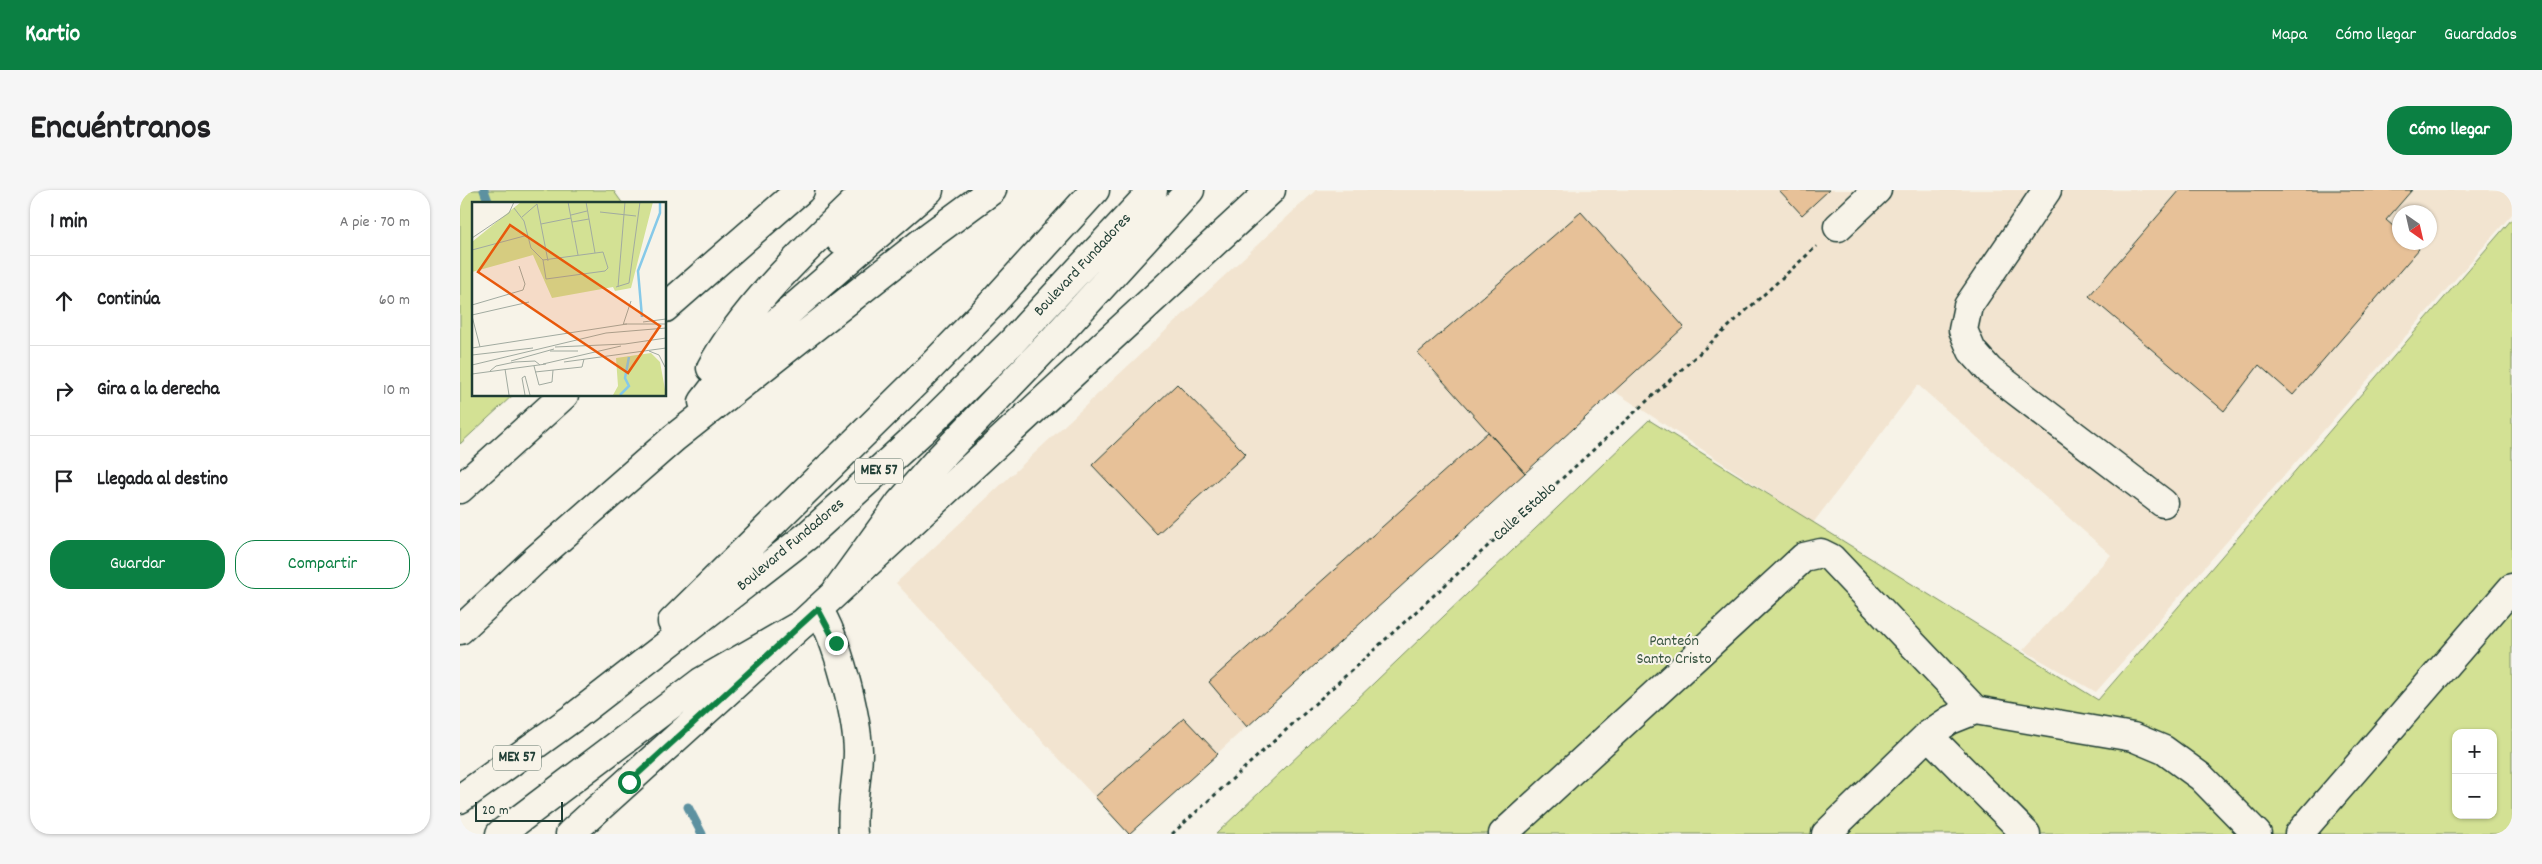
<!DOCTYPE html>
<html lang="es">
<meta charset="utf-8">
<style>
:root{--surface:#fff;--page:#f6f6f6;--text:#202124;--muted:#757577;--line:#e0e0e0;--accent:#0b8043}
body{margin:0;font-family:Dekko,sans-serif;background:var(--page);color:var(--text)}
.controls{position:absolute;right:15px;bottom:15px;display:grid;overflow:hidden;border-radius:10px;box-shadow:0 1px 4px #0004}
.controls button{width:45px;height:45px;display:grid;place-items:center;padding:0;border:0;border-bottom:1px solid var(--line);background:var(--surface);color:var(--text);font:25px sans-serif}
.compass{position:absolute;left:1932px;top:15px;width:45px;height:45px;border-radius:50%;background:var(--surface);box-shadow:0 1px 4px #0004;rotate:146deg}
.scale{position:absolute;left:15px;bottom:12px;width:88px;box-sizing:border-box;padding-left:5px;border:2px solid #1f3d34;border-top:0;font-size:14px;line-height:18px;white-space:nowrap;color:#1f3d34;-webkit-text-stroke:4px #f7f3e8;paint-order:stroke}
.stop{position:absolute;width:15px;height:15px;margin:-11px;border:4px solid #0b8043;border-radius:50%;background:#fff}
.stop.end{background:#0b8043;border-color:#fff;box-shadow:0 1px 5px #0008}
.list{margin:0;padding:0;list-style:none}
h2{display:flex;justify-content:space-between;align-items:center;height:65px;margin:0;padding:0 20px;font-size:21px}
h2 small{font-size:16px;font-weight:400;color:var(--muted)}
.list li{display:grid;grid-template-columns:32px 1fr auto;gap:15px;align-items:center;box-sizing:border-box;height:90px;padding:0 20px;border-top:1px solid var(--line)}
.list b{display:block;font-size:19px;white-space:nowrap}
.list em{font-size:16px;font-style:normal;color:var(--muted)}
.actions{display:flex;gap:10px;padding:15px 20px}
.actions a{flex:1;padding:11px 0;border:1px solid var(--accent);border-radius:20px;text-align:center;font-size:18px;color:var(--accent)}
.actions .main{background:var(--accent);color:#fff}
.icon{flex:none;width:28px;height:28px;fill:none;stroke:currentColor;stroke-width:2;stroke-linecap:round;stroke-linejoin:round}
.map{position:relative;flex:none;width:2052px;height:644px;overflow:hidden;border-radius:20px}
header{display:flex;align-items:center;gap:30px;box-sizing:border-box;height:70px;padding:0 25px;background:var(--accent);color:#fff}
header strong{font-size:24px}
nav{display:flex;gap:28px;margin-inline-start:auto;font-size:18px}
.intro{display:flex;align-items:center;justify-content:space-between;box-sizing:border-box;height:120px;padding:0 30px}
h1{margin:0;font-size:35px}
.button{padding:12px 22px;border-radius:20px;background:var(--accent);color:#fff;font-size:18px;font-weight:700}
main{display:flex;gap:30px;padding:0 30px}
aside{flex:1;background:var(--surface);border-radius:20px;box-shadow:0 1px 4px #0004}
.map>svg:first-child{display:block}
.built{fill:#f2e4d0;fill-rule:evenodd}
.green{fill:#d3e194;stroke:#798f64;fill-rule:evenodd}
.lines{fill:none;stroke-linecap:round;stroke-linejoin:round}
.stream{stroke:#5d91a0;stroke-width:9}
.building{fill:#e7c198;stroke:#1f3d34}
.minor-casing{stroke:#1f3d34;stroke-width:31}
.major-casing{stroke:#1f3d34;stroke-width:31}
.highway-casing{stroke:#1f3d34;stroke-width:31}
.path{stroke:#1f3d34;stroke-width:3;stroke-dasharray:4 4;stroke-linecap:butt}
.minor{stroke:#f7f3e8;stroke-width:28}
.major{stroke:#f7f3e8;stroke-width:28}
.highway{stroke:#f7f3e8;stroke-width:28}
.route{stroke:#0b8043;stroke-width:6}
.labels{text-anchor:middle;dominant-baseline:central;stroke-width:4;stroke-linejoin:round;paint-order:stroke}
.shield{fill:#f7f3e8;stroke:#60746a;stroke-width:1}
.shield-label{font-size:15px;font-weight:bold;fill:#1f3d34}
.street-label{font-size:16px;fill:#1f3d34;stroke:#f7f3e8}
.park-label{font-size:16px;fill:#3a5642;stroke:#f7f3e8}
.inset-river{fill:none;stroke:#86c9e8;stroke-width:2.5}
.inset-road{fill:none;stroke:#a1aaa0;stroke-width:1}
.view{fill:#e8590c;fill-opacity:0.15;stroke:#e8590c;stroke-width:2.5}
.inset-edge{fill:none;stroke:#1f3d34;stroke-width:2.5}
</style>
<header>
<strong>Kartio</strong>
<nav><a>Mapa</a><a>Cómo llegar</a><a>Guardados</a></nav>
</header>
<div class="intro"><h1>Encuéntranos</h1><a class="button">Cómo llegar</a></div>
<main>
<aside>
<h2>1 min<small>A pie · 70 m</small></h2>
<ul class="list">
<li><svg class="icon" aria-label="ahead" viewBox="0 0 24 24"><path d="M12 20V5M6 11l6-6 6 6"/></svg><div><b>Continúa</b></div><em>60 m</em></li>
<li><svg class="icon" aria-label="right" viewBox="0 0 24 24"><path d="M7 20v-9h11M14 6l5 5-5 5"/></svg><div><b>Gira a la derecha</b></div><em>10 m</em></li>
<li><svg class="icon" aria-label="arrive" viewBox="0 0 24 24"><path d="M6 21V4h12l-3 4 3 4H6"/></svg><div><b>Llegada al destino</b></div></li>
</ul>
<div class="actions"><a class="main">Guardar</a><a>Compartir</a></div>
</aside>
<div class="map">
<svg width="2052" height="644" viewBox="0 0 2052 644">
<rect width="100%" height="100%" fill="#f7f3e8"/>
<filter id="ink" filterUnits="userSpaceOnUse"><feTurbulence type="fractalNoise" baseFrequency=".02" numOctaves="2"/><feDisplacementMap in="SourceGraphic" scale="10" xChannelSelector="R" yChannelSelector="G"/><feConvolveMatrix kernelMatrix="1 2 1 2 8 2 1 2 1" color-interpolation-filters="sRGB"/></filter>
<g filter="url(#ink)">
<path class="built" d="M856 0H2052V24L1636 502 1563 460 1651 365 1458 195 1353 333 1154 201 669 644 436 393ZM1940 22H1970V52H1940Z"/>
<path class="green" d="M0 0H153L163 14H14V205H53L0 254Z
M2052 29V644H756L1189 230 1638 510ZM1996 543H2033V625H1996Z"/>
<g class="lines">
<path class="stream" d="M24 0 29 14
M228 617 242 644"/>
</g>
<path class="building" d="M1319 0H1369L1342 25Z
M1720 0H1952L1926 30 1940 42V52H1951L1959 59 1833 205 1799 175 1764 221 1629 106Z
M1121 22 1224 137 1065 283 958 163Z
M717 194 786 264 697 344 632 275Z
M1028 242 1065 283 787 537 749 492Z
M724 528 758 564 669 644 635 607Z"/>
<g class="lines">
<defs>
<path id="minor" d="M1587 0 1508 116 1503 140 1512 161 1530 181 1703 313
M1378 37 1417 0
M358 419C377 448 397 525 398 561 398 589 390 616 393 644
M1468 545 1566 644
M1043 644 1344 367 1361 363 1371 368 1515 520 1673 547 1704 560 1741 587 1797 644
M1366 644 1468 545 1490 530 1515 520
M1839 644 2052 398"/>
<path id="major" d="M205 118 340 0
M0 299 104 205
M110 644 342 434 811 0"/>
<path id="highway" d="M381 51 437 0
M251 178C285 114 355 51 407 0
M243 212 279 165 469 0
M377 400 440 313 477 271 592 151 730 0
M212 432 457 191 528 118 635 0
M0 440 75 370 214 248 471 45 532 0
M0 609 114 527 347 346 461 242 552 152 693 0
M40 644 241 492 342 434"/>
</defs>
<use href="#minor" class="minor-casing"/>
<use href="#major" class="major-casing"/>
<use href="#highway" class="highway-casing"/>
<path class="path" d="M712 644 1357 56"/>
<use href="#minor" class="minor"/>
<use href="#major" class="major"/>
<use href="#highway" class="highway"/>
</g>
</g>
<g class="lines" filter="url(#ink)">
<path class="route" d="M169 592 358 419 376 453"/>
</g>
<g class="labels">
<g class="shield">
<rect x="395" y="268.5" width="48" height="25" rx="4"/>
<rect x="33" y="555.5" width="48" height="25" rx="4"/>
</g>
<g class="shield-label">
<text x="419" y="281">MEX 57</text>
<text x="57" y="568">MEX 57</text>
</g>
<g class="street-label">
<text transform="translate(623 75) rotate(-47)">Boulevard Fundadores</text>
<text transform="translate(1065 322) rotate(-42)">Calle Establo</text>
<text transform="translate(331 355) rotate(-40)">Boulevard Fundadores</text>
</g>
<g class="park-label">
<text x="1214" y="451">Panteón<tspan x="1214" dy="18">Santo Cristo</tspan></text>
</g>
</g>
<g transform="translate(12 12)">
<rect width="194" height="194" fill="#f7f3e8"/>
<path d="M49 0H181L159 86 143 89 141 85 80 96 61 53 0 70V40ZM179 151 188 160 194 193H141L146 184 144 156Z" fill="#d3e194"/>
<path class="inset-river" d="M170 115 166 69 188 11V0M148 193 157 184 153 176 157 155"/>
<path class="inset-road" d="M96 0 106 53M114 0 123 51M65 2 76 59M42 6 52 19 59 46 71 58 74 77 133 69 136 66 131 50 71 58M128 10 164 14M99 13 115 9M50 15 65 2M100 20 117 17M69 22 99 16M0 36 37 11 42 0M0 48 56 33M144 85 157 81 168 0M146 85 153 0M0 103 51 88 53 82 47 64M0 113 57 100M0 114 8 145M171 120 194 117M152 122H194M151 123 159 99M83 145 153 142 194 136M0 146 155 122M78 149H106M177 149 187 153 193 165M194 151V169M0 153 61 146M39 159 82 147M92 160 194 146M71 162 149 144M0 163 134 131 194 126M62 164 67 183 80 180 81 168M33 167 37 193M18 169 24 164 43 160 63 159 68 163M63 170 110 165 112 157M0 172 74 162M53 193 50 176 53 174 58 193"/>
<path class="view" d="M38 23 188 124 156 171 6 70Z"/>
<rect width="194" height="194" class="inset-edge"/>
</g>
</svg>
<div class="controls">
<button>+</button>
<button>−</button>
</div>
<svg class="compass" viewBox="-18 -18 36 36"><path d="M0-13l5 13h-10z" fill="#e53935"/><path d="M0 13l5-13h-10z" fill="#757577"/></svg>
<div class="scale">20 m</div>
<div class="stop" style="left:169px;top:592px"></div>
<div class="stop end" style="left:376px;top:453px"></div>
</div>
</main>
